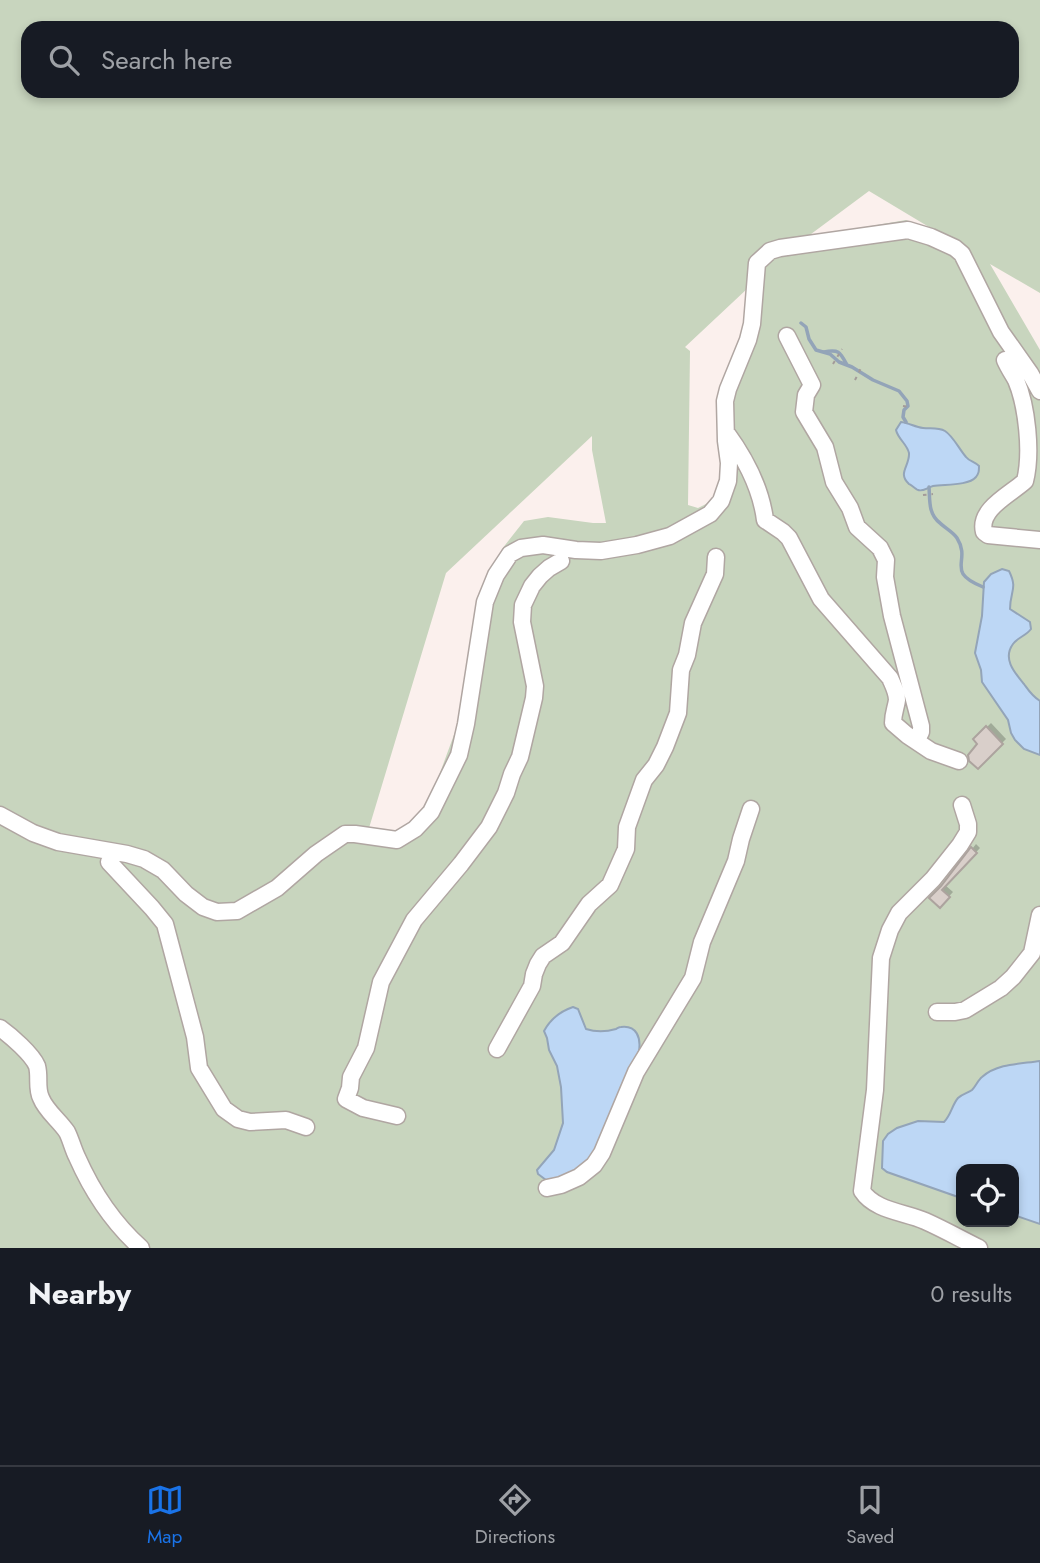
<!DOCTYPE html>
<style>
:root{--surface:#171b24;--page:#242831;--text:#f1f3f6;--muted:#9ea1a6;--line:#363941;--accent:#1a73e8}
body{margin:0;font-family:Jost,sans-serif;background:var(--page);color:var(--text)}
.controls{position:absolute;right:21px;bottom:21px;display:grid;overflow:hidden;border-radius:14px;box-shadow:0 4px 10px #0003}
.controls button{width:63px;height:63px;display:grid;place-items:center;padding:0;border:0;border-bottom:2px solid var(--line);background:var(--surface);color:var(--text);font:35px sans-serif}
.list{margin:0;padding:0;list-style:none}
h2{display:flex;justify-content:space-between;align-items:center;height:91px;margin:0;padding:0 28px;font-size:30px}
h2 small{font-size:23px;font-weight:400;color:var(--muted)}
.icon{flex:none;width:38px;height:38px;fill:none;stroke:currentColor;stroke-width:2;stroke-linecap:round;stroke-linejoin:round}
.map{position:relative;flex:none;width:1040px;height:1248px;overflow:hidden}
.search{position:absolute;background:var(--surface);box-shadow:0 4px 10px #0003;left:21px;right:21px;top:21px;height:77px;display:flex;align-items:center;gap:18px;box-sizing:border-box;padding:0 24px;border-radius:21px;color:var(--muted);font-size:26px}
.sheet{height:217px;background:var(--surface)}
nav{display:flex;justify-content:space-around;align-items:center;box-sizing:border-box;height:98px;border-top:2px solid var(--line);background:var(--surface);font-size:19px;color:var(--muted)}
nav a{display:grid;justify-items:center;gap:4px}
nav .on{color:var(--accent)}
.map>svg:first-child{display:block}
.green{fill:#c8d5be;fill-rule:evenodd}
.water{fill:#bdd7f5;stroke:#93a4b8;stroke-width:2}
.shadow{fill:#0003}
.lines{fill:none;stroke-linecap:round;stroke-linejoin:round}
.stream{stroke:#93a4b8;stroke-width:3.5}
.building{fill:#d9cfca;stroke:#aca39e;stroke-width:2}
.minor-casing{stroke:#b0a6a2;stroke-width:19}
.path{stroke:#a39b99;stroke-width:2;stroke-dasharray:3.5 5;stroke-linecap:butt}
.minor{stroke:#fff;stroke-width:16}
</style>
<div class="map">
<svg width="1040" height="1248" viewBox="0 0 1040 1248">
<rect width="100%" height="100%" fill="#fbf0ed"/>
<path class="green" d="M0 0H1040V293L990 264 1040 350V1248H0ZM28 28H1012V91H28ZM869 191 949 239 948 240 906 220 807 237ZM748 288 743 338 721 420 725 471 714 500 698 508 688 505 690 351 685 347ZM592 436V450L606 523H593L548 517 524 521 502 549 455 732 426 811 403 830 366 838 446 573ZM961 1169H1014V1222H961Z"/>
<path class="water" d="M901 422C909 423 915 427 923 428 930 429 938 427 945 431 953 436 959 449 966 457 969 461 975 462 979 466 979 471 979 473 976 477 968 486 945 484 933 486 929 487 923 492 918 490 917 490 910 484 909 484 897 473 910 466 909 453 907 444 898 439 896 430Z
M1002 569 1009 571C1018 589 1010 591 1010 609L1030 622 1031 629C1026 636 1018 637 1013 644 1002 659 1015 673 1024 684 1029 691 1032 696 1040 701V755L1024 749 1015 740 1011 733 1008 720 982 682 981 670 975 653 982 616 984 582 991 574Z
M573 1007 578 1009 586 1029C595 1032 606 1032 616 1029 618 1028 619 1027 621 1027 637 1025 641 1038 639 1051 629 1081 603 1155 577 1171 568 1176 556 1179 546 1180L538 1174 537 1170 554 1150 563 1123 561 1087 557 1066 549 1050 547 1038 544 1031C550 1020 561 1011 573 1007Z
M1040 1061V1224L1014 1215V1169H961V1198L887 1172 882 1168 883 1141 888 1134 897 1128 918 1121 944 1122C951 1115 952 1105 958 1098 962 1094 968 1093 972 1090 976 1086 978 1080 982 1077 998 1063 1021 1064 1040 1061Z"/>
<path class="shadow" d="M991 723 1006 739 978 767 980 744 975 739Z
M976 844 980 848 945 885 953 892 940 906 931 898 943 887Z"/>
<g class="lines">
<path class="stream" d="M801 323 806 327 809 339 816 350 830 354 839 362 852 367 873 380 899 391 907 401 908 406 904 410 903 417 906 422
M824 352C839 349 840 352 847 365
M929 487C930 500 928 514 940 523 945 528 953 532 957 538 972 562 944 571 983 587"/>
</g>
<path class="building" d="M986 726 1003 744 978 769 969 761 968 755 977 744 973 739Z
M971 847 977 853 942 890 950 897 940 908 929 898 941 886Z"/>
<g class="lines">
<defs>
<path id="minor" d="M787 336 812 385 806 395 804 412 825 447 834 482 850 508 857 527 880 548 886 560 885 577 892 616 921 726V732L917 740
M1005 360C1008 367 1012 373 1016 380 1027 406 1032 453 1025 481 1011 494 978 509 984 532L988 535 1040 540
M726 432C745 458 761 488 765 520L783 532 789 538 821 599 890 678C893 685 897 692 897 700 896 708 893 713 893 723L907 735 931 751 959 761
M962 805 968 824V832L960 845 933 879 899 913 890 930 881 958 875 1090 862 1191C875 1211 905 1212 925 1221 943 1229 961 1239 979 1248
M0 815 33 833 58 842 127 854 144 859 163 870 186 894 203 907 217 912 237 911 277 888 316 854 345 834H355L397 840 415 829 431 812 459 755 466 724 485 602 496 575 510 554 521 548 543 545 576 550 601 551 637 545 670 536 710 514 721 501 728 481 729 463 726 441 725 401 728 389 748 340 752 324 757 263 770 251 780 248 908 230 931 237 955 248 962 254 1001 332 1030 373 1040 391
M109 862 152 908 165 924 195 1037 199 1068 224 1109 238 1119 250 1122 286 1120 306 1127
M937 1012H955L965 1010 1001 988 1013 977 1032 953 1040 915
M0 1028C11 1036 32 1054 37 1066 40 1077 36 1088 41 1098 46 1111 59 1120 67 1132 71 1140 73 1149 77 1157 92 1191 113 1223 141 1248
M497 1049 532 986 534 974 538 964 543 956 562 943 589 904 610 885 626 849 627 827 644 780 656 765 665 747 678 713 681 670 687 655 693 623 715 574 716 557
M397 1116 363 1108 346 1099 350 1088 351 1077 366 1048 381 982 414 920 461 864 489 827 506 793 512 774 520 757 534 698 535 686 522 622 523 605 532 586 540 576 549 568 561 561
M547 1188 561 1185 579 1177 594 1165 602 1153 636 1072 693 978 702 942 736 861 741 839 751 809"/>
</defs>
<use href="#minor" class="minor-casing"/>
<path class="path" d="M833 364 842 349
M855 380 862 366
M903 406 911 407
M923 495 933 494"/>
<use href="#minor" class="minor"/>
</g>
</svg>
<div class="controls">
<button><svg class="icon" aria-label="locate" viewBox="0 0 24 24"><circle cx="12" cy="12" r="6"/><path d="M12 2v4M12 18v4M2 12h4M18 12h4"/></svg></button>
</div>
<div class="search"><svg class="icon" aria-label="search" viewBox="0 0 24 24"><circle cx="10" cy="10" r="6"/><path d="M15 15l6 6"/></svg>Search here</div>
</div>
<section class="sheet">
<h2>Nearby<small>0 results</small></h2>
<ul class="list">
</ul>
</section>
<nav>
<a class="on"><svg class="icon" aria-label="map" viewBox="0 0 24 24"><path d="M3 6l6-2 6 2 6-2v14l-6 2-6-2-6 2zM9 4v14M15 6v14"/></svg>Map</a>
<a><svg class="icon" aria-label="directions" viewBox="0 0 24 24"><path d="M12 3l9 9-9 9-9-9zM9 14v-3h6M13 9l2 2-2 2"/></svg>Directions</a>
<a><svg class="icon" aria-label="saved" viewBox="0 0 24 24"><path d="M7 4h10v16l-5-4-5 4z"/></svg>Saved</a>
</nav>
